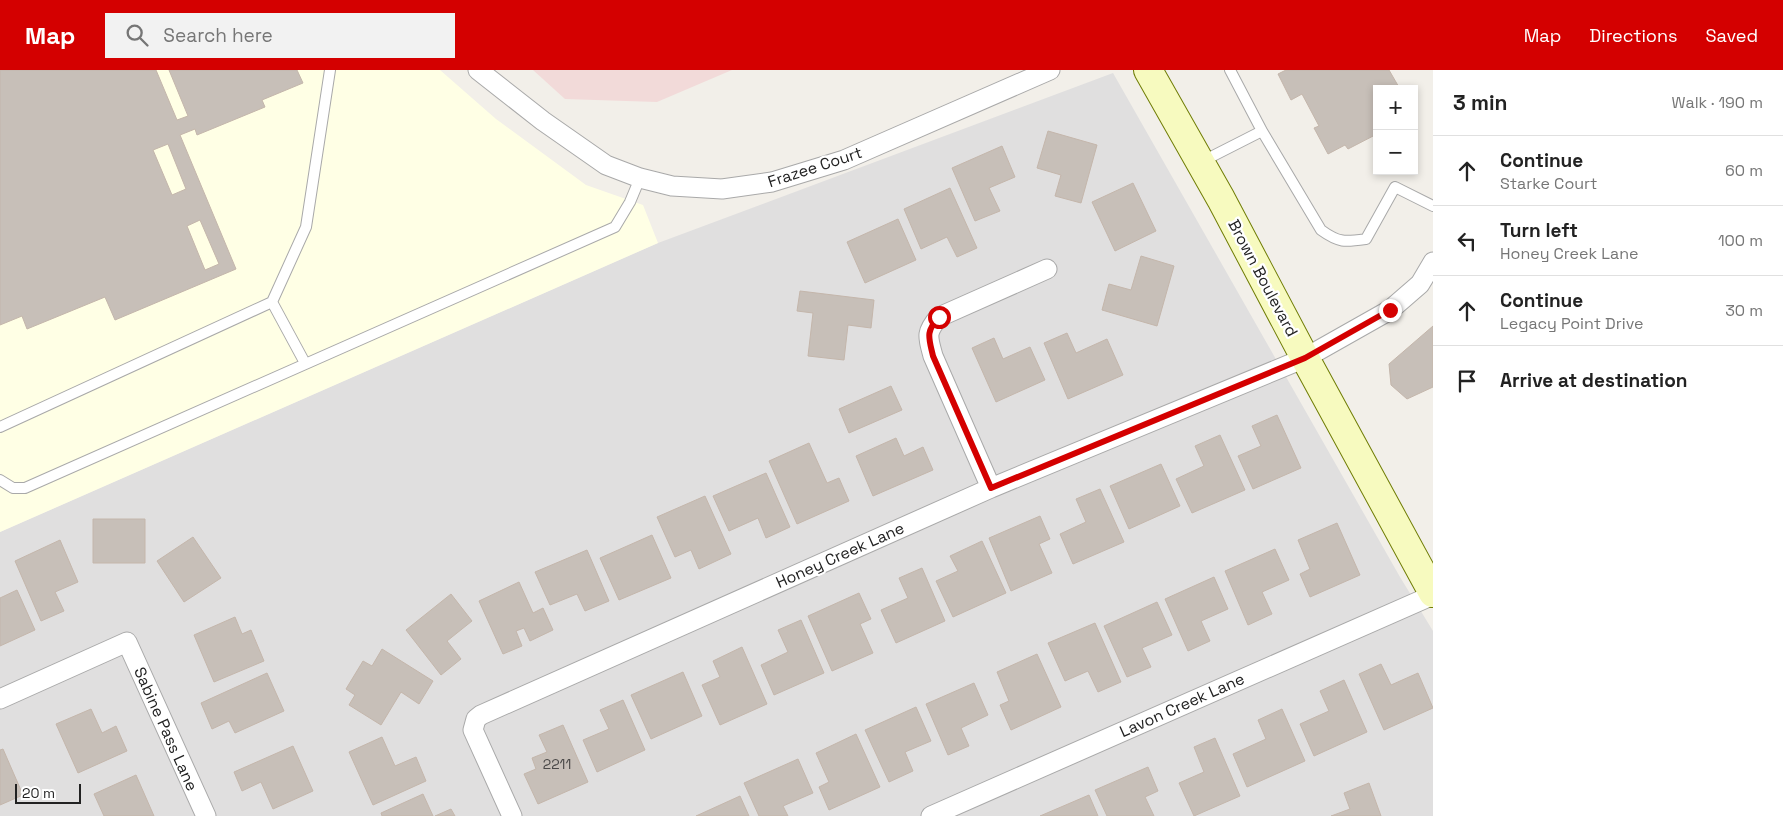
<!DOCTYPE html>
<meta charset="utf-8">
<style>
:root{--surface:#fff;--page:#f2f2f2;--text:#222;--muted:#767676;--line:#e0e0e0;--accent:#d40000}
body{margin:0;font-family:"Space Grotesk",sans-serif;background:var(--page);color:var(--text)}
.controls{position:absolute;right:15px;top:15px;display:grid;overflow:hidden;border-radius:0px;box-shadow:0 2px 8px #0003}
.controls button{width:45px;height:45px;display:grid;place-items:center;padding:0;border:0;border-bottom:1px solid var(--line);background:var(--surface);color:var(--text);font:25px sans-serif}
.scale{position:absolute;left:15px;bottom:12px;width:66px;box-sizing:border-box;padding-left:5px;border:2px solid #222;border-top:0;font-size:14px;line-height:18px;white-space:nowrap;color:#222;-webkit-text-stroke:4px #fff;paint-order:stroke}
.stop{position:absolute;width:15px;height:15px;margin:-11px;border:4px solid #d40000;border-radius:50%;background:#fff}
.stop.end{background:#d40000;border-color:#fff;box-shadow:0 1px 5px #0008}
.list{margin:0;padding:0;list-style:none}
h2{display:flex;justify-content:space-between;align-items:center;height:65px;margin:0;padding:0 20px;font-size:21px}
h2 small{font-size:16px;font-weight:400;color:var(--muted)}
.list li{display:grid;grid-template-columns:32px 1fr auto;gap:15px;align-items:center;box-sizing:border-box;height:70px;padding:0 20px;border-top:1px solid var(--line)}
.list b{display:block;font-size:19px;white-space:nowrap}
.list p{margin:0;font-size:16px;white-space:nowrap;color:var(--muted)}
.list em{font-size:16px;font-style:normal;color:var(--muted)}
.icon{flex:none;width:28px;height:28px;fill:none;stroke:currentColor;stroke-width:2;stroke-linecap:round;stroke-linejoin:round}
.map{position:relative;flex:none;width:1433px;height:746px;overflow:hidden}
header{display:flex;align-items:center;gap:30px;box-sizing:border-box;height:70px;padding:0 25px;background:var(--accent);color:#fff}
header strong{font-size:24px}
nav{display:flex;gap:28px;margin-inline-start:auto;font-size:18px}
.search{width:350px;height:45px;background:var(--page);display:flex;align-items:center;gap:12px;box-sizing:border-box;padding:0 18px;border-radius:0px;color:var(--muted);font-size:19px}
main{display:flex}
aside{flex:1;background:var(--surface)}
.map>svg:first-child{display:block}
.residential{fill:#e0dfdf}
.commercial{fill:#f2dad9}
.education{fill:#ffffe5}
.building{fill:#c7bfb8;stroke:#c4b6ab;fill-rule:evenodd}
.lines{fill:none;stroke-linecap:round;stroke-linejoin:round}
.lane-casing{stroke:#a9a9a9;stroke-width:12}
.street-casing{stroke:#a9a9a9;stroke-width:21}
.secondary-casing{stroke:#707d05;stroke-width:30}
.lane{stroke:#fff;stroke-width:10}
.street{stroke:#fff;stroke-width:19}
.secondary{stroke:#f7fabf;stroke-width:28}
.route{stroke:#d40000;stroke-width:6}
.labels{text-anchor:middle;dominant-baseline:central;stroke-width:4.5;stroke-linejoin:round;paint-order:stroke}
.number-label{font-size:14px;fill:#4b4948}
.street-label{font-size:16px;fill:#222;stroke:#fff}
</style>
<header>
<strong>Map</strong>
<div class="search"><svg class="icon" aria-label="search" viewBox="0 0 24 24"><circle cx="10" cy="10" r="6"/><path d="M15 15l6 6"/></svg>Search here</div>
<nav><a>Map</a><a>Directions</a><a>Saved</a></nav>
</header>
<main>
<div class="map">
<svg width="1433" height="746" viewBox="0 0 1433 746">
<rect width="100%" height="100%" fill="#f2efe9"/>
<path class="residential" d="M1113 3 1400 507 1433 561V746H0V462L658 173Z"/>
<path class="commercial" d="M533 0H732L657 32 565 29Z"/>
<path class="education" d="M0 0H440L496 49 586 115 643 135 658 173 0 462Z"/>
<path class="building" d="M0 0H156L177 50 188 46 169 0H297L303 13 262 30 265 37 197 65 195 59 180 65 236 199 115 250 105 227 27 259 22 246 0 255ZM168 74 186 119 172 125 153 80ZM200 150 219 194 205 200 187 156Z
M1286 0H1389L1400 19H1377V64L1348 79 1345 75 1328 84 1314 58 1319 56 1302 24 1291 30 1278 4Z
M1048 61 1097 75 1081 133 1055 126 1061 105 1037 98Z
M1002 76 1015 107 989 118 1000 141 975 151 952 98Z
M1133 113 1156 161 1115 181 1092 132Z
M950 118 977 178 957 187 947 167 921 179 904 139Z
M898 149 916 190 865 213 847 172Z
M1141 186 1174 196 1157 256 1102 240 1109 214 1131 220Z
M800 221 874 230 871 258 848 255 844 290 808 286 813 243 797 241Z
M1433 256V317L1407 329 1391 315 1389 294Z
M1067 263 1076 283 1107 269 1123 305 1068 329 1044 273Z
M994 268 1003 289 1030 277 1045 310 996 332 972 278Z
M891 316 902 340 849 363 839 339Z
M1277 345 1301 398 1253 419 1238 386 1261 376 1252 356Z
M1220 365 1245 420 1192 443 1176 409 1204 396 1195 376Z
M896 368 904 386 923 377 933 400 873 426 856 386Z
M809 373 827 413 839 408 849 431 797 454 769 391Z
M1161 394 1180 436 1129 459 1110 416Z
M766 403 790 457 766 468 758 448 729 461 713 426Z
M1100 419 1124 472 1073 494 1060 464 1086 452 1076 429Z
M705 426 731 484 699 499 691 480 675 487 657 447Z
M1040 446 1050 469 1039 474 1052 503 1011 521 989 468Z
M93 449H145V493H93Z
M1337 453 1360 505 1310 527 1300 504 1310 499 1298 470Z
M652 465 671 508 619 530 600 488Z
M193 467 221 508 184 532 157 491Z
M60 470 78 512 55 522 64 541 41 551 15 491Z
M982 471 1006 523 953 547 936 511 958 501 950 486Z
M1275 479 1289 510 1262 522 1272 544 1248 555 1225 501Z
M587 480 609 531 585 541 577 524 550 535 535 502Z
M922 498 945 551 896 573 881 540 908 528 899 508Z
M1214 507 1228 539 1201 551 1210 571 1188 581 1165 529Z
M519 512 533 543 543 538 553 560 530 571 524 558 516 561 522 576 503 584 479 531Z
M17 520 35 560 0 576V528Z
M859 523 871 549 860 554 873 583 832 601 808 546Z
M451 524 472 551 447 571 461 589 441 605 406 560Z
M1157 532 1172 565 1142 578 1151 597 1127 607 1104 556Z
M235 547 242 564 251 560 264 591 214 612 194 565Z
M801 550 824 603 774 625 761 595 788 582 778 560Z
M1095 553 1121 612 1098 622 1088 601 1065 611 1048 573Z
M742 577 767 634 720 655 702 615 720 607 713 591Z
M382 579 433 611 419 634 401 622 381 655 349 635 355 625 346 619 363 591 372 596Z
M1037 584 1061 637 1011 660 1000 635 1009 631 997 602Z
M1381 594 1391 615 1418 603 1433 638 1384 660 1359 604Z
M683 602 702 646 651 669 631 625Z
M267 603 284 641 235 663 229 651 212 659 201 633Z
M1344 610 1367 662 1314 686 1300 654 1329 641 1320 621Z
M974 613 988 645 961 658 969 676 948 685 926 634Z
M623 630 645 680 597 702 583 670 609 659 600 640Z
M916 637 931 671 905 682 913 701 889 712 865 660Z
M91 639 102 663 116 656 127 681 78 703 56 654Z
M1282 639 1305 691 1247 717 1233 684 1266 669 1258 650Z
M563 655 588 712 538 734 524 704 536 699 532 688 547 682 539 665Z
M856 664 880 717 829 740 819 717 829 712 816 683Z
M382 667 395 696 416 687 426 711 373 735 349 682Z
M1215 668 1240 726 1194 746 1179 713 1204 702 1194 677Z
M293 676 313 721 273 739 261 712 242 721 234 702Z
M3 679 23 725 0 735V680Z
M798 689 813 723 783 736 788 746H759L744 713Z
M1148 697 1158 721 1145 727 1154 746H1107L1095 720Z
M136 705 154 746H104L94 724Z
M1369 713 1381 746H1331L1350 739 1344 723Z
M423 724 433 746H382L381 743Z
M1089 725 1098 746H1040Z
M740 726 749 746H696Z
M451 739 455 746H435Z"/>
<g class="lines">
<defs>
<path id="lane" d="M1230 0 1262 61
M1201 92 1262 61 1321 160C1339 173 1345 172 1366 169L1395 117 1433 136
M272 232 305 293
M0 357 272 232 306 157 330 0
M0 410 13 418H25L615 157 630 132 640 108"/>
<path id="street" d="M478 0 543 51 606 95 640 108 672 116 722 119 772 112 844 90 1050 0
M991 418 933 286C928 267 925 263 939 247L1047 199
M0 629 127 572 206 746
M512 746 473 660 476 649 481 645 991 418 1305 288 1390 240 1420 214 1433 192
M931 746 1433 525"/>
<path id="secondary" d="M1148 0 1221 129 1305 288 1433 523"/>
</defs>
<use href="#lane" class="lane-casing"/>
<use href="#street" class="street-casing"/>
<use href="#secondary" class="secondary-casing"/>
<use href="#lane" class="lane"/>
<use href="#street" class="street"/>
<use href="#secondary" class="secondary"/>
</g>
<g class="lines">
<path class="route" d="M939 247C925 262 929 268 933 286L991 418 1305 288 1390 240"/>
</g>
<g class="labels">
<g class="number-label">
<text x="557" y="694">2211</text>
</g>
<g class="street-label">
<text transform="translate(815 97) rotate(-18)">Frazee Court</text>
<text transform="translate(1263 208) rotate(62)">Brown Boulevard</text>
<text transform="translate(840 485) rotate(-24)">Honey Creek Lane</text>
<text transform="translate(1182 635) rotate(-24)">Lavon Creek Lane</text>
<text transform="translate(166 659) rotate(66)">Sabine Pass Lane</text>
</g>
</g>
</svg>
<div class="controls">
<button>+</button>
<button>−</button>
</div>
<div class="scale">20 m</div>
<div class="stop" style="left:939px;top:247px"></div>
<div class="stop end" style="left:1390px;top:240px"></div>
</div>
<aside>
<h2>3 min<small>Walk · 190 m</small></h2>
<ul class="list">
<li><svg class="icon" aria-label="ahead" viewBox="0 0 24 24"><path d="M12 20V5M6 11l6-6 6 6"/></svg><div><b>Continue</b><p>Starke Court</p></div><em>60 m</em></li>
<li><svg class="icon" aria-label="left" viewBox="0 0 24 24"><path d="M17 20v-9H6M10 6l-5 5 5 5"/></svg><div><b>Turn left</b><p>Honey Creek Lane</p></div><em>100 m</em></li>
<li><svg class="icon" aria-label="ahead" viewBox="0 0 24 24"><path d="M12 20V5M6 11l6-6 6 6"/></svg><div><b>Continue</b><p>Legacy Point Drive</p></div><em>30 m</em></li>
<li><svg class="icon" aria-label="arrive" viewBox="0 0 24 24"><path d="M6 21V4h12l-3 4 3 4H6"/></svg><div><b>Arrive at destination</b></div></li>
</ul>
</aside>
</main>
